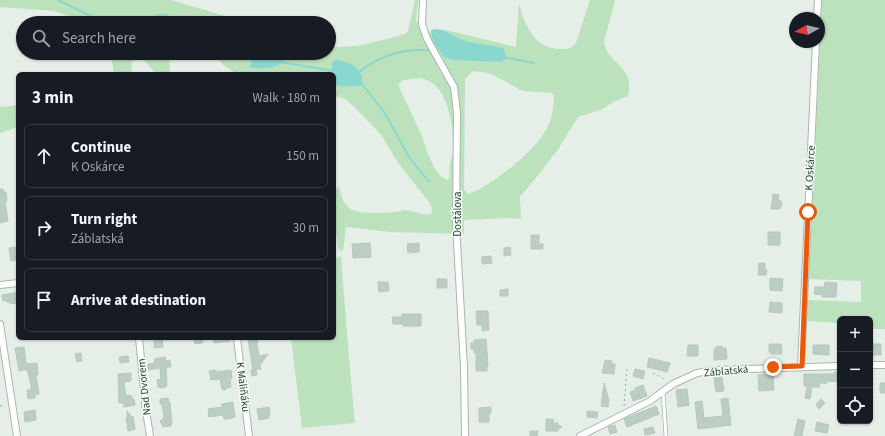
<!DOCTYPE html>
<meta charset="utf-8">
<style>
:root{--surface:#171b24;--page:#242831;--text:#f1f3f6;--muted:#9ea1a6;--line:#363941}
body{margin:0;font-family:"Source Sans 3",sans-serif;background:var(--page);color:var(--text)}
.controls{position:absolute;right:12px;bottom:12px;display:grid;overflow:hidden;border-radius:6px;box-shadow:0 1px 3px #0004}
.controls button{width:36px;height:36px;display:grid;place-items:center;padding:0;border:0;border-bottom:1px solid var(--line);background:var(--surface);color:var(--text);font:20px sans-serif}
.compass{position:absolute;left:789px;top:12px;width:36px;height:36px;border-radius:50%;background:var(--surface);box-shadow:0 1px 3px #0004;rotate:262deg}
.stop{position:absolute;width:12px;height:12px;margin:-9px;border:3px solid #ea580c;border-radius:50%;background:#fff}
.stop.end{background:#ea580c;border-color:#fff;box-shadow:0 1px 4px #0008}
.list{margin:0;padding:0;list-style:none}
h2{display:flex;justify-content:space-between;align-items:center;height:52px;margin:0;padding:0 16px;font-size:17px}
h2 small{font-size:13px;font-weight:400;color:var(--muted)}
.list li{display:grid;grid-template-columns:26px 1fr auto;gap:12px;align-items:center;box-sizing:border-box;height:64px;margin:0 8px 8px;padding:0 8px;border:1px solid var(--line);border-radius:6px}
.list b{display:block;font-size:15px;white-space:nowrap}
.list p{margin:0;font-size:13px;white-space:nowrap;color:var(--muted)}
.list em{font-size:13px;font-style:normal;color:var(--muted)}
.icon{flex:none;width:22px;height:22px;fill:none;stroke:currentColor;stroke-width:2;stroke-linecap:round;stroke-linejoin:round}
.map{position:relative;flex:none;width:885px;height:436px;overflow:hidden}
.search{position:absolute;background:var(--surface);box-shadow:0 1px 3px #0004;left:16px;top:16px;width:320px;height:44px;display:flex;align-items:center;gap:10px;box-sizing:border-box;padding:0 14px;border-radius:22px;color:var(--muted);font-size:15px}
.panel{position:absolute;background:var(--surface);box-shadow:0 1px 3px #0004;left:16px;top:72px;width:320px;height:268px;border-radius:6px}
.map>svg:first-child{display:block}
.green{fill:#bce1bd;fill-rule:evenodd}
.water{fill:#89d8d0}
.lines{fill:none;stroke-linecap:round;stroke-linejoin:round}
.stream{stroke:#89d8d0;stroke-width:2}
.building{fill:#bccdc3;stroke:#b6c9bd}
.lane-casing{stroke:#a7b8ae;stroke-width:4.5}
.street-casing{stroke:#a7b8ae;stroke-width:8}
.path{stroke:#83b598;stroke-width:1;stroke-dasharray:2 3;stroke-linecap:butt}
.lane{stroke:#fff;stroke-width:3}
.street{stroke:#fff;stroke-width:6}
.route{stroke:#ea580c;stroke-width:5}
.labels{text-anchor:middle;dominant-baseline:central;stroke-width:3;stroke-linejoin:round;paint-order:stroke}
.street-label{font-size:11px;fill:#224332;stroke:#f6fbf7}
</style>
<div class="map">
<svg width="885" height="436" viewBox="0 0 885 436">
<rect width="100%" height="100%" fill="#e5efe8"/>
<path class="green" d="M0 0H171L239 20H264L269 23H173L174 21H151L154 23H85L55 11 0 7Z
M415 0H418L416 21 431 33 437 47 445 58 501 62 469 42 458 39 442 29 516 47 519 3C524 23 534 49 560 49 567 49 571 49 576 43L590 0H615L604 42C607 65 636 65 628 96L613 102 603 109 578 117 557 151 539 174 520 197 521 219 511 218 464 220V234L390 232 346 227 343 251H339C336 232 329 204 337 187L339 186C341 194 343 203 349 208 358 215 384 213 395 212 398 212 401 211 404 210 413 210 422 216 431 214L432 209 430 203 398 163 382 136 371 124 347 100 335 96 337 88 334 85V80L345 87 332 70 333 74H237L222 64 214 53 169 55 170 74H156L142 58 132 61 131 74H114L111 53H254L249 67 282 58 273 53H329V46C353 50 382 40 405 34L408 31ZM473 71 488 73 499 78 523 91 552 93 554 96C553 107 553 116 548 126 538 149 492 186 468 194L464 190 465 79ZM421 78C426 80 432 82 435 85 450 98 456 139 452 157 452 159 450 161 450 163 449 168 451 174 449 179L447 180 440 176 435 169 427 152 422 136 399 87V84L403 80Z
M822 0H885V329H870V319H840V323L807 321 808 300 861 302V281L809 279Z
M18 105V127L0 133V107Z
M341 256 349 358 355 423 302 428 291 338H334V259Z"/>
<path class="water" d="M157 14H166L172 17 173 23H154L150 21 151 17Z
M437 29C447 30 452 36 460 39 474 44 490 45 504 48L506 59 501 62 454 60 445 58C439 50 430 40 431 30Z
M254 53H273L282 58 283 62C274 70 260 68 249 68Z
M336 60C350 62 365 68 362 85L345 87 337 85 334 81V74H333L331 63Z"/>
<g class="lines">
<path class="stream" d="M58 0 95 18 111 23
M171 21 181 23
M142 23 153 21
M250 53 256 55
M504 57 534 63
M281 62 334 71
M359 72C381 55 401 49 428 50
M361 83 385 113 409 157 429 182"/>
</g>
<path class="building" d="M0 189H3L4 192H6L7 201H5L8 221 0 223Z
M773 194 779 195 778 200 781 201 782 205 780 209H771Z
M768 232H780V245H768Z
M531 235H539V244H543V249H531Z
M370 243 371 257 353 258 352 244Z
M419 243V252L408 253 407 244Z
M17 247 18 260 11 261 9 248Z
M510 247 511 255 504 256V248Z
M491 256 492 263 482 264V257Z
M759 263H765V270H767L766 275H758Z
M770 278 783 279 782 291 770 290Z
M437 279H447V288H437Z
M378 282H388L389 291 379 292Z
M825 282 837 283 836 297H822V295L814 294 815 287H824Z
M508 289V296H500V290Z
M18 292V303L10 304V302H7L6 300 3 301 2 295Z
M770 302 782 303V313L769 312Z
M476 311H488L489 330 482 331V325H477Z
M402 314H421V326H403V324H393L392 317H402Z
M155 338H162L163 347 154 348V340H155Z
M194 338H202L203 343 195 344Z
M213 338H230V341L214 343Z
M256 338 258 342 257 344 259 356 268 354 260 365 261 369H256L257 375 252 376 251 370H253L248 339Z
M486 339 488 365H487V371H476V353H474V349H471V343H474V340Z
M769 344H781L782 354H771V352H769Z
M870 344H881V355H870Z
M688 345H698V356H687Z
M813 345H829V355L813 354Z
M722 346V348H726L727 359 714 360V349H716V347Z
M24 347 26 363H28V364L37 363 38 375H36L39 394 35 395V398L28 399 27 390H31V385L28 372H27V369L19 371 15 348Z
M81 353 82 361 77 362 75 354Z
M128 356 129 362 120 363 119 357Z
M165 357 166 361 170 360 171 367H166L167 386 163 388 158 387 157 380 161 379 160 368 148 370V364L155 363 154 359Z
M649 358 670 363 667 372 647 367Z
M605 360 612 361 611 364H615L614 374 602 373Z
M635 369 645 371 643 379 633 376Z
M216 370V372L231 370 232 379H230L231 387 227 388 225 390 222 389 220 379 211 380 209 371Z
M834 372 840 373V382L827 381V383H819L820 387H812L810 399 805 398 807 386H804V374H834Z
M131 373V381L124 382 126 396 130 395V396H132V399H134L135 405 124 407 123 403H119L118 397H119L118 374Z
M765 374V376L773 375 774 390 759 391 758 375Z
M722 377 724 391 716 392 714 378Z
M604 383 609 400 608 407 601 406Z
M880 383H885V393H880Z
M643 385 647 396 633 401 630 392 636 390 635 388Z
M687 389 689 405 678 407 676 390Z
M168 398 169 403 170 402 172 423 171 426 163 427 160 421 164 418 162 404H160V399Z
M728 398 731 425 698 429 695 402 702 401 704 418 723 416 721 399Z
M821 399 825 403 819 409 816 405Z
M233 402 235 417 229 419H224L223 415 209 417 208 409 222 407V404Z
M656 406 659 414 627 427 624 419Z
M269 407 270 415H269V418L259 420 257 409Z
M491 407V413H489V422H479V408Z
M35 410 36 420 25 422 24 412Z
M127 411 132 417 133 416 135 429 128 431 126 418 127 417Z
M587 411 598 412 597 418 587 417Z
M546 419H553V423H558V425L562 427 558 429V431H546Z
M798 419 805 421 802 436H794Z
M817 422 829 425 827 433 815 431Z
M615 425 617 432 610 434 608 427Z
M653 427 655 433 645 435 644 429Z
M530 431H538L537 436H530Z"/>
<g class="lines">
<defs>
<path id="lane" d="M663 392 666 436"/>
<path id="street" d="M423 0 422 24 427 39 454 87 457 113 456 224 464 367 465 436
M817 18 818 0
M0 285 18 283
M0 324 17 436
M139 338 146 411 150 436
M237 338 249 436
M870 365H885
M801 366 816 42
M580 436 650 401 673 384 697 373 716 370 840 366"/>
</defs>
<use href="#lane" class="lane-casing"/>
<use href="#street" class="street-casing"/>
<path class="path" d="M653 373 666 380
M0 406H5
M624 406 627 369"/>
<use href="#lane" class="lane"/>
<use href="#street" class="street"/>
</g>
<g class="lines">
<path class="route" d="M773 367 802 366 808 212"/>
</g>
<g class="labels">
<g class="street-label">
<text transform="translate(810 168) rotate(-87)">K Oskárce</text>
<text transform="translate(457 214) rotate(-90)">Dostálova</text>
<text transform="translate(726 371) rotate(-5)">Záblatská</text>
<text transform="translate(144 387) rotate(-96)">Nad Dvorem</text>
<text transform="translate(243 387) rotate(83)">K Maliňáku</text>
</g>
</g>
</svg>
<div class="controls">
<button>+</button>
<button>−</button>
<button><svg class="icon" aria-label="locate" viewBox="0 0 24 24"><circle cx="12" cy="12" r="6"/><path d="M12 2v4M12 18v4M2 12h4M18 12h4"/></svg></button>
</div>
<svg class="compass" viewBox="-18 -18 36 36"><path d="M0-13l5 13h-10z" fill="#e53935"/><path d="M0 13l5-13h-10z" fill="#9ea1a6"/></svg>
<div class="stop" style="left:808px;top:212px"></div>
<div class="stop end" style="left:773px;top:367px"></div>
<div class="search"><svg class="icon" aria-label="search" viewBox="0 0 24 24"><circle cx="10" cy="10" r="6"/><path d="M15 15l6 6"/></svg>Search here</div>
<section class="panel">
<h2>3 min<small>Walk · 180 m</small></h2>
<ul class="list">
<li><svg class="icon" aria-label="ahead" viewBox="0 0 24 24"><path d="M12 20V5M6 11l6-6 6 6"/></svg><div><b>Continue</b><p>K Oskárce</p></div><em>150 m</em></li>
<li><svg class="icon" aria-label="right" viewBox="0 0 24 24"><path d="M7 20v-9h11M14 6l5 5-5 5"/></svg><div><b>Turn right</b><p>Záblatská</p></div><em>30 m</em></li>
<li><svg class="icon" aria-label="arrive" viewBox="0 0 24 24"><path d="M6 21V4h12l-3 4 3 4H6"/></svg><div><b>Arrive at destination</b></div></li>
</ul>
</section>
</div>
